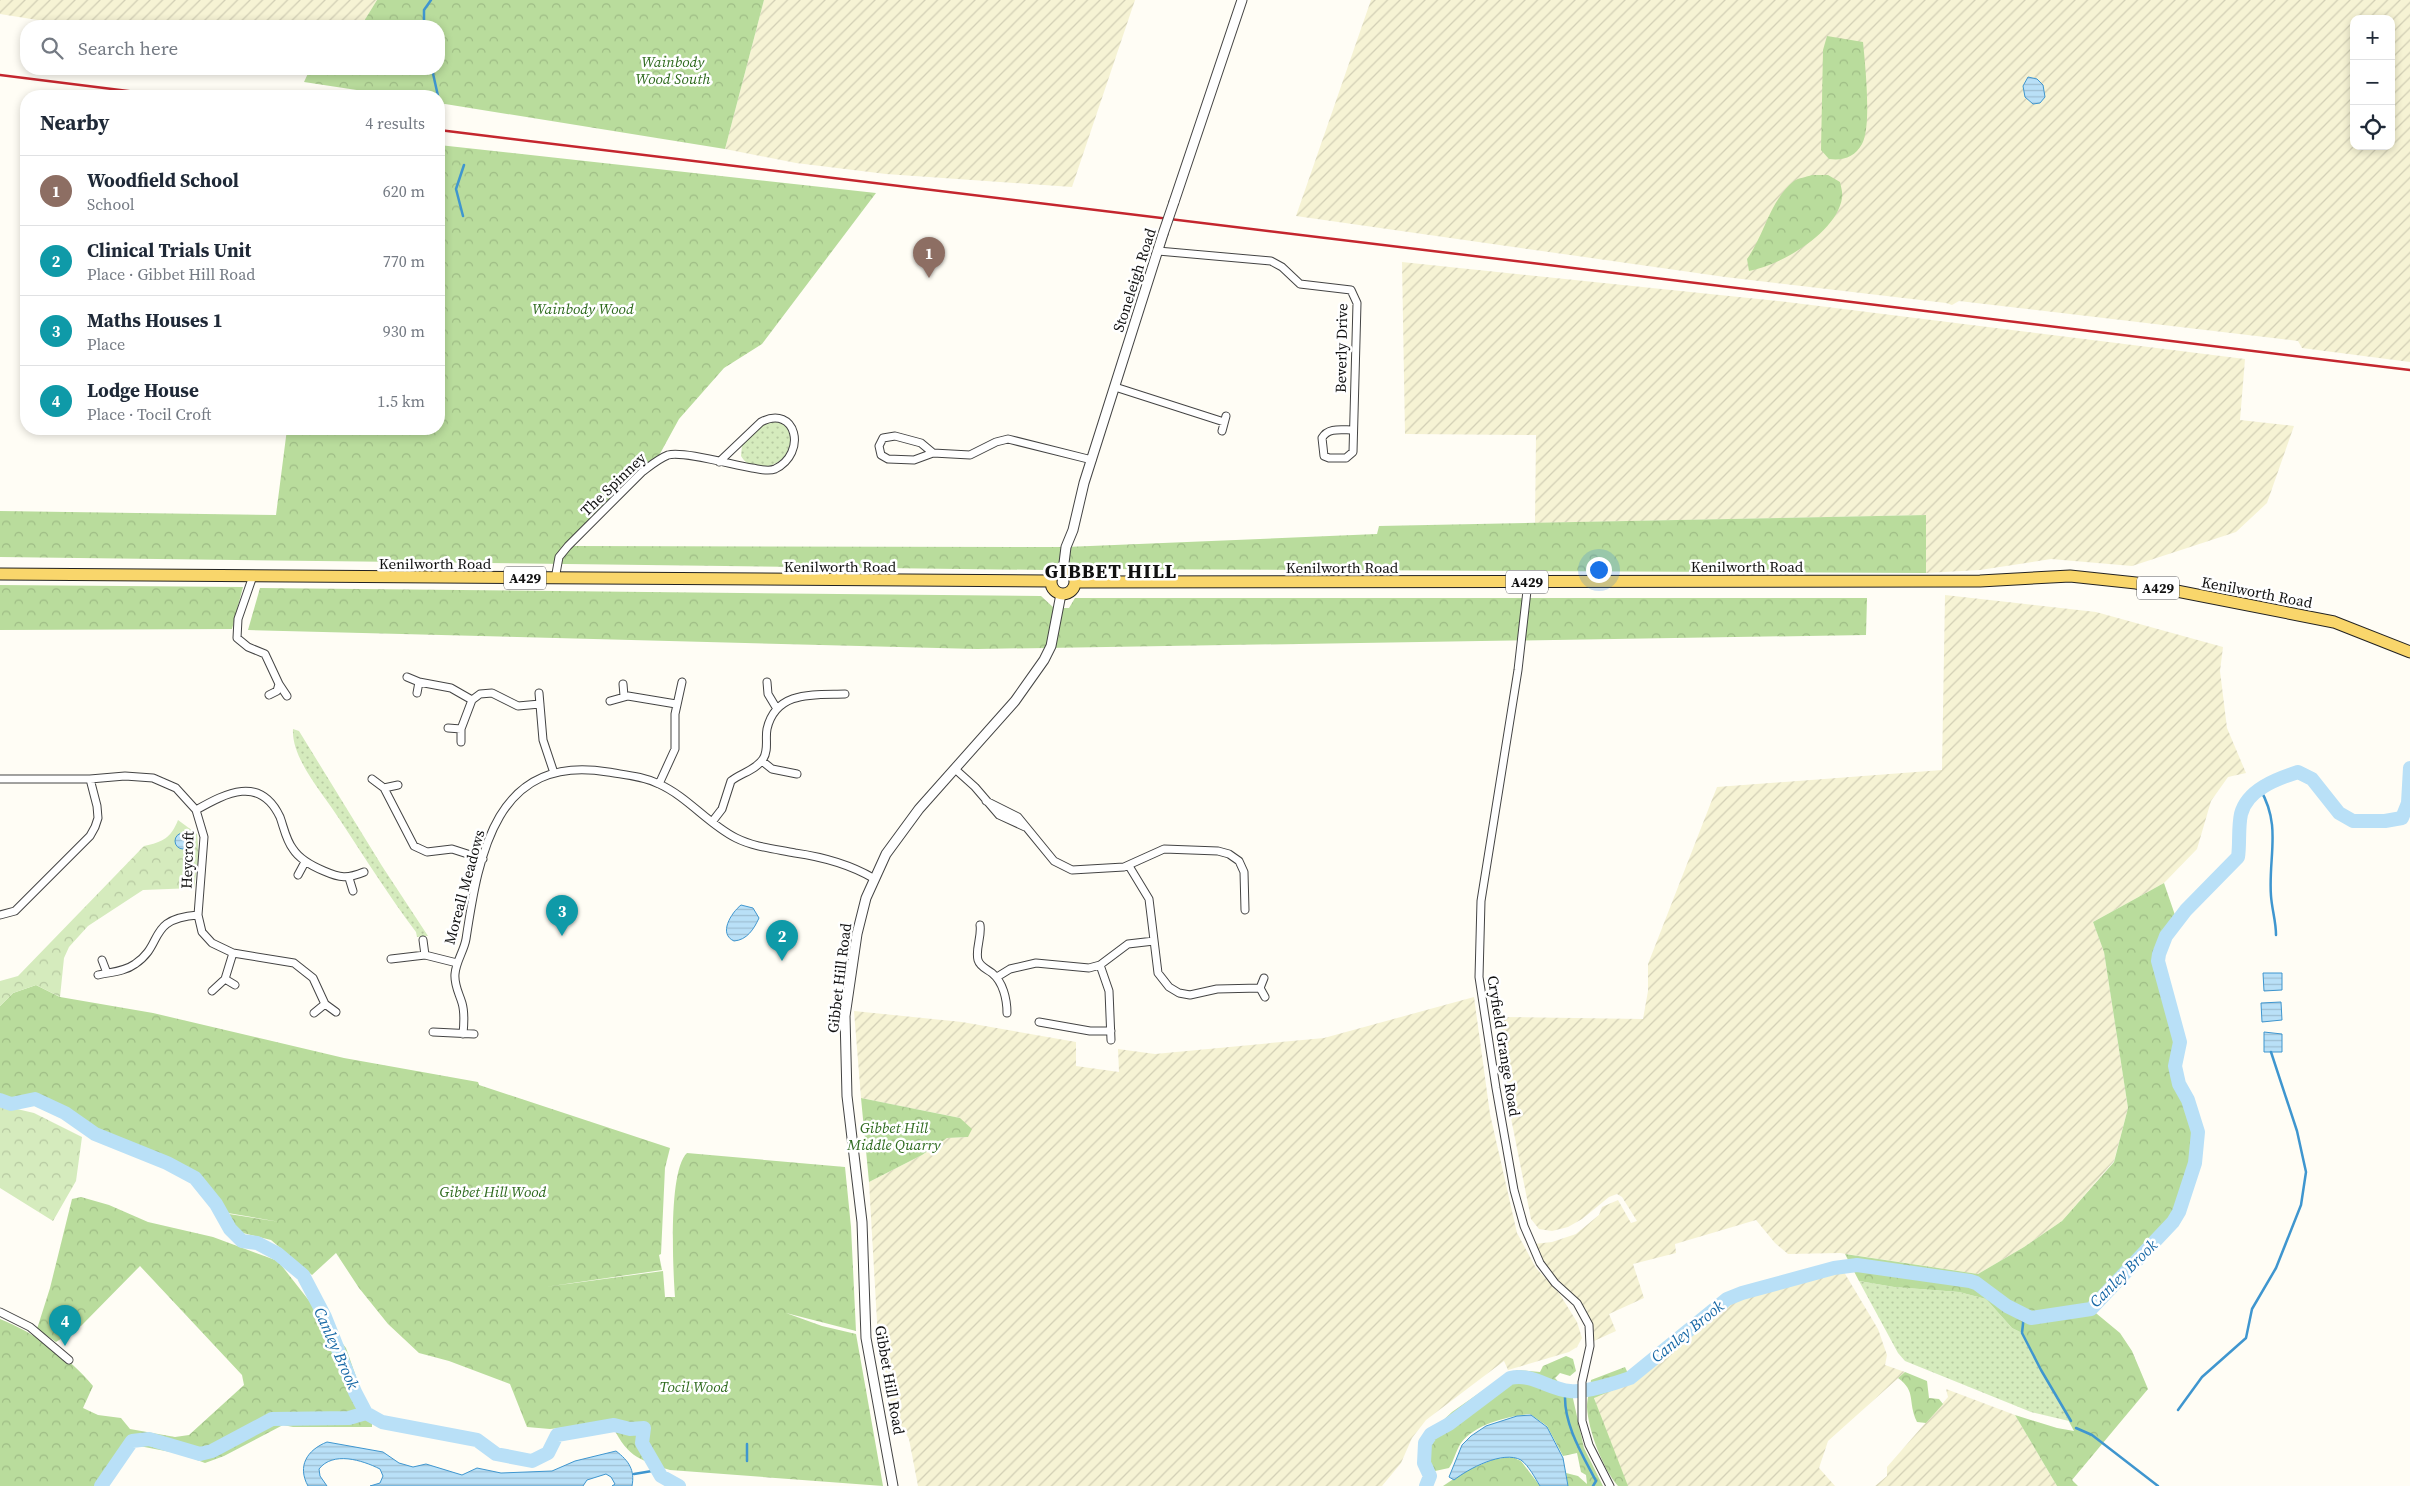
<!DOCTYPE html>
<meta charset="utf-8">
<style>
:root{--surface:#fff;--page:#f6f6f7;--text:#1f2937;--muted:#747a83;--line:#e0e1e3;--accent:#7c3aed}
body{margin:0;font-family:"Source Serif 4",serif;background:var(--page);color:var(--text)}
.controls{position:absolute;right:15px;top:15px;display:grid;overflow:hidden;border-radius:10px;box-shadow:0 2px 8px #0003}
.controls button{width:45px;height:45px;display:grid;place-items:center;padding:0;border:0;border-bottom:1px solid var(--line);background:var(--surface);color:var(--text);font:25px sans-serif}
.you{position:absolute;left:1598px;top:569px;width:18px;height:18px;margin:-12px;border:4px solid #fff;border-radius:50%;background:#1a73e8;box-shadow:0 0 0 8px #1a73e833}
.badge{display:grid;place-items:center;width:32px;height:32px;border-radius:50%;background:var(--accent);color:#fff;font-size:16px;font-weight:700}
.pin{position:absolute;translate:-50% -41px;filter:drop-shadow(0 1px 2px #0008)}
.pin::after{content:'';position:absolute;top:26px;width:18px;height:15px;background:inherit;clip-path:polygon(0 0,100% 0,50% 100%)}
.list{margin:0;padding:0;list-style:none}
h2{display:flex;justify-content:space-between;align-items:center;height:65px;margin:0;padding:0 20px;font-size:21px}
h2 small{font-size:16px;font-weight:400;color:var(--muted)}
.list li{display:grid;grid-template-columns:32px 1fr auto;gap:15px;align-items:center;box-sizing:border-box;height:70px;padding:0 20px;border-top:1px solid var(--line)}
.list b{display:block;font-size:19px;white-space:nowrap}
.list p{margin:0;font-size:16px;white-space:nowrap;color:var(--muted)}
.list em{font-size:16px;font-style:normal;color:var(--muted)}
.icon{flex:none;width:28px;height:28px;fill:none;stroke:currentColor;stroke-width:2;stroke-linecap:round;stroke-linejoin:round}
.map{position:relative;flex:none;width:2410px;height:1486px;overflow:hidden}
.search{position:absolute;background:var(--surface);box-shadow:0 2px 8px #0003;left:20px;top:20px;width:425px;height:55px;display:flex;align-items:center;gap:12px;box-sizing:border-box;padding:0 18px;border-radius:20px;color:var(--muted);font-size:19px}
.panel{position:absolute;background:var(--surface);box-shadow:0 2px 8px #0003;left:20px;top:90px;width:425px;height:345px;border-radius:20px}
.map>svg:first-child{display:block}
.farmland{fill:url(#farmland-furrows);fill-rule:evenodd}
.grass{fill:url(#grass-dots)}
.forest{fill:url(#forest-crowns)}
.park{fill:url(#park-crowns)}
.water{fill:url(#water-rules);stroke:#3f96cf}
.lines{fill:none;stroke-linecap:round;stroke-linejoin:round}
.stream{stroke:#3f96cf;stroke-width:2.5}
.river{stroke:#b9e0f7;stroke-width:14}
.minor-casing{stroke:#444;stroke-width:9}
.tertiary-casing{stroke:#444;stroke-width:11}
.primary-casing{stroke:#222;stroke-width:13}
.minor{stroke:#fff;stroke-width:7}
.tertiary{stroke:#fff;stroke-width:9}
.primary{stroke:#f9d66b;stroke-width:11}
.rail{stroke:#c4262e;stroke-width:2.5}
.tertiary-bridge-casing{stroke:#444;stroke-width:11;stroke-linecap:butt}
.tertiary-bridge{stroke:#fff;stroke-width:9}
.labels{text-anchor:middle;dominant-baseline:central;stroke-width:5;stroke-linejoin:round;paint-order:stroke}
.shield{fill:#fff;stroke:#585858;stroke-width:1}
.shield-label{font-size:14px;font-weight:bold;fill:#111}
.park-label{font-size:15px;font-style:italic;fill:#2f6b1f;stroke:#fff}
.street-label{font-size:15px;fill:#111;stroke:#fff}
.water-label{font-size:16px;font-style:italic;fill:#1768a6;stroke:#fff}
.district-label{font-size:20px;font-weight:bold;letter-spacing:1px;fill:#111;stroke:#fff}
</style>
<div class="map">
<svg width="2410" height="1486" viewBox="0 0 2410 1486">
<defs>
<pattern id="farmland-furrows" width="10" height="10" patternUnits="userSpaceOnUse" patternTransform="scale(1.25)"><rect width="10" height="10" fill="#f6f3d4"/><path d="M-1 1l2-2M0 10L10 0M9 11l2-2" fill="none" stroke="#d2cfb5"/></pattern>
<pattern id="grass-dots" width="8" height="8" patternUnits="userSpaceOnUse" patternTransform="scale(1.25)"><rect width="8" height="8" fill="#d5ebbd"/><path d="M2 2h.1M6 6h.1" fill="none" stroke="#b6c8a1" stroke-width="1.8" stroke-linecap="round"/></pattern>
<pattern id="forest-crowns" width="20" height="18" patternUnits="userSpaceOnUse" patternTransform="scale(1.25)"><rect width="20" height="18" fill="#b9dc9c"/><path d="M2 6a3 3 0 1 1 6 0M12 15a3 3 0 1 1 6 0" fill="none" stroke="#9ebc85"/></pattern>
<pattern id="park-crowns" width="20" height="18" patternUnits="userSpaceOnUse" patternTransform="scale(1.25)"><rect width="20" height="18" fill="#d5ebbd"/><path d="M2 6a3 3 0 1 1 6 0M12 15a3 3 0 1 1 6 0" fill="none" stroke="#b6c8a1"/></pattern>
<pattern id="water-rules" width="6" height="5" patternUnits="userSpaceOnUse" patternTransform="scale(1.25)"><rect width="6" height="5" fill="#b9e0f7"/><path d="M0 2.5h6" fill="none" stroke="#9ebfd3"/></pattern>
</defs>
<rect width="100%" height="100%" fill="#fffdf5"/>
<path class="farmland" d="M0 0H377L361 26H75L0 14Z
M764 0H1135L1072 187 886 174 796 163 725 149Z
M1371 0H2410V362L2302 348 2298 341 1959 301 1952 305 1946 303 1725 277 1296 216ZM2354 19H2391V146H2354Z
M1402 262 1787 302 2245 359 2240 420 2294 426 2267 503 2236 532 2132 566 2051 559 1980 570 1926 573 1925 515 1535 523 1536 435 1405 434Z
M1945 595 2096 612 2223 647 2220 671 2227 728 2246 773 2228 777 2211 801 2197 849 2164 883 2093 922 2104 952 2128 1108 2114 1161 2062 1221 2024 1247 1978 1274 1840 1253 1788 1254 1775 1243 1756 1220 1675 1244 1676 1253 1633 1264 1644 1298 1609 1314 1616 1331 1594 1341 1593 1326 1586 1309 1551 1273 1534 1244 1552 1242 1576 1234 1599 1215 1602 1207 1618 1200 1631 1223 1637 1221 1622 1197 1617 1194 1609 1197 1582 1219 1568 1227 1552 1231 1539 1229 1531 1219 1511 1118 1496 1021 1500 1017 1643 1019 1648 991V964L1717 787 1942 770Z
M1474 997 1490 1114 1517 1233 1536 1268 1559 1293 1577 1322 1582 1338 1577 1347 1569 1352 1508 1370 1504 1361 1426 1420 1412 1438 1401 1463 1382 1486H918L909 1439 886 1399 878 1339 869 1182 922 1155 947 1138 968 1137 960 1118 861 1098 854 1011 962 1022 1076 1042V1066L1119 1072 1118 1049 1155 1054 1324 1038Z
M1841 1267 1878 1329 1887 1355 1885 1365 1905 1372 1828 1441 1819 1468 1835 1486H1622L1594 1397 1623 1386 1630 1378 1727 1299 1742 1293Z
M1946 1389 2015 1415 2057 1486H1875L1887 1476V1467L1948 1397Z"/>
<path class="grass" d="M770 421C807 422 791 472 757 466 749 464 745 463 741 456L742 445 762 425Z
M293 729 299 731 382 866 428 936 417 937 416 932C389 896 365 858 340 820 325 796 291 759 293 729Z
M1859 1281 1894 1287 1959 1292 1986 1299 2012 1328 2022 1333 2069 1421 2031 1412 1905 1361 1898 1353Z"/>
<path class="forest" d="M377 0H764L725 149 439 103V96H396L304 82 310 69H439V26H361Z
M1827 36 1863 42C1865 63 1872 126 1862 144 1855 157 1843 161 1829 159L1821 150 1823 50Z
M439 145 876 193 762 344 724 368 679 419 656 461 569 546 1066 547 1377 534 1379 526 1926 515V573L1102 569 1089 566 1047 570 0 557V511L276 515 287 429H439Z
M1812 175H1828L1840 182C1841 187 1843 193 1842 198 1837 232 1782 265 1749 271L1747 259C1764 236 1770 200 1794 181 1798 178 1807 177 1812 175Z
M0 585 243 587 232 629 0 630Z
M260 588 1041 596 1054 608H1069L1075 598H1867L1866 635 977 649 248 630Z
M2164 883 2177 921 2166 936 2158 961 2180 1042 2175 1067 2179 1084 2188 1100 2198 1132 2195 1163 2179 1212 2173 1222 2091 1309 2120 1333 2132 1351 2148 1389 2072 1480 2078 1486H2057L2015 1415 2057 1428 2074 1431 2022 1333 2012 1328 1986 1299 1959 1292 1894 1287 1859 1281 1845 1254 1978 1274 2024 1247 2062 1221 2114 1162 2128 1108 2104 952 2093 922Z
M36 985 60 997 153 1013 344 1058 478 1082 479 1085 670 1148 665 1168 661 1254 659 1255 662 1270 545 1287 663 1271 665 1297H675C673 1269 668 1171 687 1153L845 1167 851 1227 856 1331 786 1313 822 1326 856 1334 883 1486 670 1470C638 1460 625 1455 611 1422L550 1429 527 1427 510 1384 449 1361 419 1353 388 1324 359 1288 336 1253 312 1275 271 1240 239 1232 229 1214 280 1222 228 1213 214 1193 196 1174 95 1130 69 1111 35 1094 11 1101 0 1098V1006L13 993Z
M861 1098 960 1118 972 1129 968 1137 947 1138 922 1155 869 1182Z
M81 1197 109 1205 148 1222 213 1237 278 1261 346 1348 361 1391 372 1413V1427H293L283 1425 224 1456 205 1463 181 1454 134 1445 108 1486H0V1319C35 1333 69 1357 93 1386L83 1408 98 1415 121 1418 130 1429 175 1437 189 1435 244 1385 242 1375 140 1266 81 1326 56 1342 37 1329 50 1288 72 1199Z
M1566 1356 1573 1359 1576 1371 1570 1376 1560 1373 1555 1378 1562 1386 1573 1387 1572 1394 1584 1448 1603 1486H1568L1566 1473 1578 1476 1587 1484 1586 1475 1581 1472 1577 1453 1563 1456 1547 1426 1530 1414C1508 1416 1475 1424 1461 1443 1456 1450 1454 1461 1449 1468L1435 1471 1428 1462 1430 1443 1435 1438 1437 1426 1452 1412 1498 1380 1517 1370 1540 1372 1543 1366Z
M1625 1367 1630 1378 1623 1386 1594 1398 1628 1486H1618C1603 1469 1588 1430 1587 1407 1587 1399 1590 1389 1591 1380Z
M1905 1372 1927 1381 1929 1398 1939 1399 1943 1404 1926 1423 1917 1422C1907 1401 1917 1392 1898 1378Z
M1512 1457 1521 1461 1540 1486H1443L1467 1470 1495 1459Z"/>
<path class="park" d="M178 820 197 834 199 855 194 888 143 890 88 926 69 947 64 958 60 997 36 985 13 993 0 1006V981L18 976 144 846C163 842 171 838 178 820Z
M0 1105 34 1113 82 1137 76 1181 53 1221 0 1188Z"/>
<path class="water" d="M2028 77 2037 79 2043 85 2045 97 2040 103 2033 104 2025 97 2023 86Z
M175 841a8 8 0 1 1 16 0a8 8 0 1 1-16 0Z
M741 905 753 908 759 918C754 929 747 940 734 941 718 934 731 913 741 905Z
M2263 973H2282V990L2264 991Z
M2281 1002 2282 1020 2262 1022 2261 1003Z
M2264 1032 2282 1034V1052H2264Z
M1531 1415 1547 1427 1563 1458 1568 1486H1540C1535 1478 1529 1466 1521 1460 1503 1450 1468 1469 1454 1480L1449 1477 1462 1445 1471 1436 1486 1426 1517 1416Z
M327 1442 383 1452 399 1463 413 1467 426 1464 462 1475 477 1468 501 1473 552 1471 575 1461 616 1451C629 1461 635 1470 632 1486H612L615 1484 611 1477 606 1474 587 1480 583 1486H370L380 1483 383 1476 380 1469C362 1460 333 1451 319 1469L320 1476 327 1486H308C297 1466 307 1450 327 1442Z"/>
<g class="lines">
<path class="stream" d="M424 26V10L431 0
M432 69 438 96
M463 216 456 189 464 165
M2260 789C2282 826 2268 857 2271 896 2272 910 2276 921 2276 935
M2024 1315 2022 1333 2041 1370 2071 1421
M1571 1391 1565 1395C1564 1425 1582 1454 1596 1481L1593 1486
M2178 1410 2202 1377 2246 1338 2252 1309 2276 1268 2301 1205 2306 1172 2297 1131 2271 1052
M2076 1428 2092 1435 2158 1486
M747 1461V1444
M634 1474 658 1470"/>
<path class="river" d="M0 1100 11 1104 35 1099 65 1113 95 1134 167 1163 195 1178 216 1204 230 1229 242 1241 257 1243 278 1254 303 1275 325 1317 355 1392 366 1413 382 1422 477 1440 496 1454 532 1461 548 1453 557 1435 614 1425 630 1429 644 1428 642 1443 661 1476 679 1486
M101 1486 132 1441 149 1439 200 1454 212 1451 272 1419 349 1418 366 1413
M1426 1486 1430 1476 1424 1463 1425 1443 1431 1434 1449 1424 1510 1378C1533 1373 1548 1389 1570 1391 1584 1393 1616 1383 1630 1378L1727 1299 1742 1293 1834 1268 1857 1265 1970 1281 1976 1283 2007 1306 2031 1318 2091 1309 2173 1222 2179 1212 2195 1163 2198 1132 2188 1100 2179 1084 2175 1066 2180 1042 2158 961 2159 954 2166 936 2186 910 2238 857C2240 844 2238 828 2241 814 2247 790 2276 779 2298 772L2312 779 2339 813 2353 821H2385L2402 818 2408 803 2410 768"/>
<defs>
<path id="minor" d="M1158 251 1271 261 1282 267 1300 284 1351 290 1357 303 1353 452 1346 458H1329L1324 456 1322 438C1328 427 1342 430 1353 430
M1115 387 1224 422
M1222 431 1226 416
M933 453 921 443 895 436 883 438 879 446 881 455 888 459 914 460 933 453 970 455 996 442 1008 439 1092 460
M253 576 238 619 237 638 248 647 265 654 279 684 277 691 269 695
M555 579 559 557 568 546 642 472C650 466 658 459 668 455 684 451 733 465 752 468 759 469 768 472 775 469 808 453 796 404 761 422L719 462
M1528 582 1518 670 1481 901 1479 977 1496 1088 1514 1190 1524 1226 1540 1263 1555 1283 1577 1303 1589 1325 1590 1346 1582 1382V1421L1589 1445 1610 1486
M407 677 419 682 417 693
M419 682 451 688 472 700
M767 682 768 694 777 709
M279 684 287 696
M623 684 624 696
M539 693 543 740 554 773
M610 701 628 696 676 704
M448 728 461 729V742
M461 729 472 700 480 694 492 693 518 706 540 704
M762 761 772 769 797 774
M955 769 975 787 999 815 1025 827
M0 779H90L125 776 153 778 176 788 196 810 204 837 198 915 202 932 212 943 233 953 294 963 313 978 325 1004
M372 779 384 788 398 785
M659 784 675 749V714L682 682
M384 788 414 846 427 852 452 849 483 859
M986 801 1018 817 1054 861 1072 870 1124 867 1164 849 1218 851 1229 854 1239 861 1244 872 1245 910
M196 810C226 793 260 775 280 817 284 828 286 840 293 849 300 860 312 866 324 871 340 878 347 879 364 872
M712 822 722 809 731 781C741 773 756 770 763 759 769 750 765 739 767 729 776 690 815 695 845 694
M1129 866 1149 899 1158 973 1169 987 1179 993 1190 995 1217 989 1260 988 1265 997
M298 875 305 862
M349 878 353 891
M0 915 15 911 90 836 95 827 98 818 97 806 90 779
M980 925C982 937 975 949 978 960 980 967 987 969 992 973 1003 982 1007 999 1007 1013
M423 940 425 955 457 963
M391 959 425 955
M102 960 107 973
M1100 965 1109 991 1111 1040
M98 975C110 972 124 972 135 964 165 944 146 919 198 915
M997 977 1010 969 1036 963 1089 968 1100 965 1128 944 1154 941
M225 979 233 953
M1260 988 1264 978
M212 991 225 979 235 985
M314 1013 325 1004 336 1012
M1039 1022 1090 1031H1111
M433 1032 474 1034
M463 1034C464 1024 465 1013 462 1003 459 993 454 985 455 974 456 961 464 951 466 939 479 853 496 753 608 772 625 775 643 776 659 784 688 797 708 824 736 838 754 847 775 849 795 853 823 857 849 864 873 878
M0 1312 30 1327 69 1360"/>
<path id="tertiary" d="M1174 202 1242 0
M1063 571 1066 547 1073 530 1084 483 1163 234
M893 1486 866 1338 862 1222 847 1096 845 1016 857 934 866 898 886 854 919 809 1015 701 1044 660 1051 646 1061 594"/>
<path id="primary" d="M1051 582a12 12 0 1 1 24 0a12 12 0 1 1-24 0Z
M0 574 1050 581
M1075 582 1980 581 2070 576 2136 583 2334 622 2410 652"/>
</defs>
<use href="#minor" class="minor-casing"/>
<use href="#tertiary" class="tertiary-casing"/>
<use href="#primary" class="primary-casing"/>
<use href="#minor" class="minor"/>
<use href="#tertiary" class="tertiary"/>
<use href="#primary" class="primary"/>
<path class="rail" d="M0 75 168 96
M439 130 2410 370"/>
<defs>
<path id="tertiary-bridge" d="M1163 234 1174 202"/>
</defs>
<use href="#tertiary-bridge" class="tertiary-bridge-casing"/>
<use href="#tertiary-bridge" class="tertiary-bridge"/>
</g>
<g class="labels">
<g class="shield">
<rect x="504" y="566.5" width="42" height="23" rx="4"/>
<rect x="1506" y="570.5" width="42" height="23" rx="4"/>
<rect x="2137" y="576.5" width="42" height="23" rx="4"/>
</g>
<g class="shield-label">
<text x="525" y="578">A429</text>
<text x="1527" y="582">A429</text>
<text x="2158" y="588">A429</text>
</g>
<g class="park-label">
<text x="673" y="61">Wainbody<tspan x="673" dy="17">Wood South</tspan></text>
<text x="583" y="308">Wainbody Wood</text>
<text x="894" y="1127">Gibbet Hill<tspan x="894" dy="17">Middle Quarry</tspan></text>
<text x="493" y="1191">Gibbet Hill Wood</text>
<text x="694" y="1386">Tocil Wood</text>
</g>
<g class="street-label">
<text transform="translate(1134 280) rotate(-72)">Stoneleigh Road</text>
<text transform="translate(1341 348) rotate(-89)">Beverly Drive</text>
<text transform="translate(613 484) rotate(-44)">The Spinney</text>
<text x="435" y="563">Kenilworth Road</text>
<text x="840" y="566">Kenilworth Road</text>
<text x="1747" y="566">Kenilworth Road</text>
<text x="1342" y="567">Kenilworth Road</text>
<text transform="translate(2257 592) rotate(11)">Kenilworth Road</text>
<text transform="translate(187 860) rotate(-88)">Heycroft</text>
<text transform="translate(464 887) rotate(-75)">Moreall Meadows</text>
<text transform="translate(839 978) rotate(-83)">Gibbet Hill Road</text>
<text transform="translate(1504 1046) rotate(81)">Cryfield Grange Road</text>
<text transform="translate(890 1380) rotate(80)">Gibbet Hill Road</text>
</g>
<g class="water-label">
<text transform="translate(2123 1273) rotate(-45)">Canley Brook</text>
<text transform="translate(1687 1331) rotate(-39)">Canley Brook</text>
<text transform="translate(337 1348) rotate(66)">Canley Brook</text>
</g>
<g class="district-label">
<text x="1111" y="571">GIBBET HILL</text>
</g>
</g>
</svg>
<div class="controls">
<button>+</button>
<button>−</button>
<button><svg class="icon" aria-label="locate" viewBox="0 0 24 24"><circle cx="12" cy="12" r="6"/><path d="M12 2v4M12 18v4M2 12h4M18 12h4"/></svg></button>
</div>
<div class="you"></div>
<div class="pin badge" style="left:929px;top:278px;background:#8d6e63">1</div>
<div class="pin badge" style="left:782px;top:961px;background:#0f9aa8">2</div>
<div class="pin badge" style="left:562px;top:936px;background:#0f9aa8">3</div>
<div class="pin badge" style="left:65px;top:1346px;background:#0f9aa8">4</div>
<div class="search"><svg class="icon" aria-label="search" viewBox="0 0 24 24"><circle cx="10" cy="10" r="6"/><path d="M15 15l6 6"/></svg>Search here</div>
<section class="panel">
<h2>Nearby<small>4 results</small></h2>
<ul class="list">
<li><span class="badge" style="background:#8d6e63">1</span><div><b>Woodfield School</b><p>School</p></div><em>620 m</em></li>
<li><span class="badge" style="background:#0f9aa8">2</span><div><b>Clinical Trials Unit</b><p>Place · Gibbet Hill Road</p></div><em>770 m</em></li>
<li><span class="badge" style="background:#0f9aa8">3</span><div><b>Maths Houses 1</b><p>Place</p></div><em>930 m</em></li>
<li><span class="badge" style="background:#0f9aa8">4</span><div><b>Lodge House</b><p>Place · Tocil Croft</p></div><em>1.5 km</em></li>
</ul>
</section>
</div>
